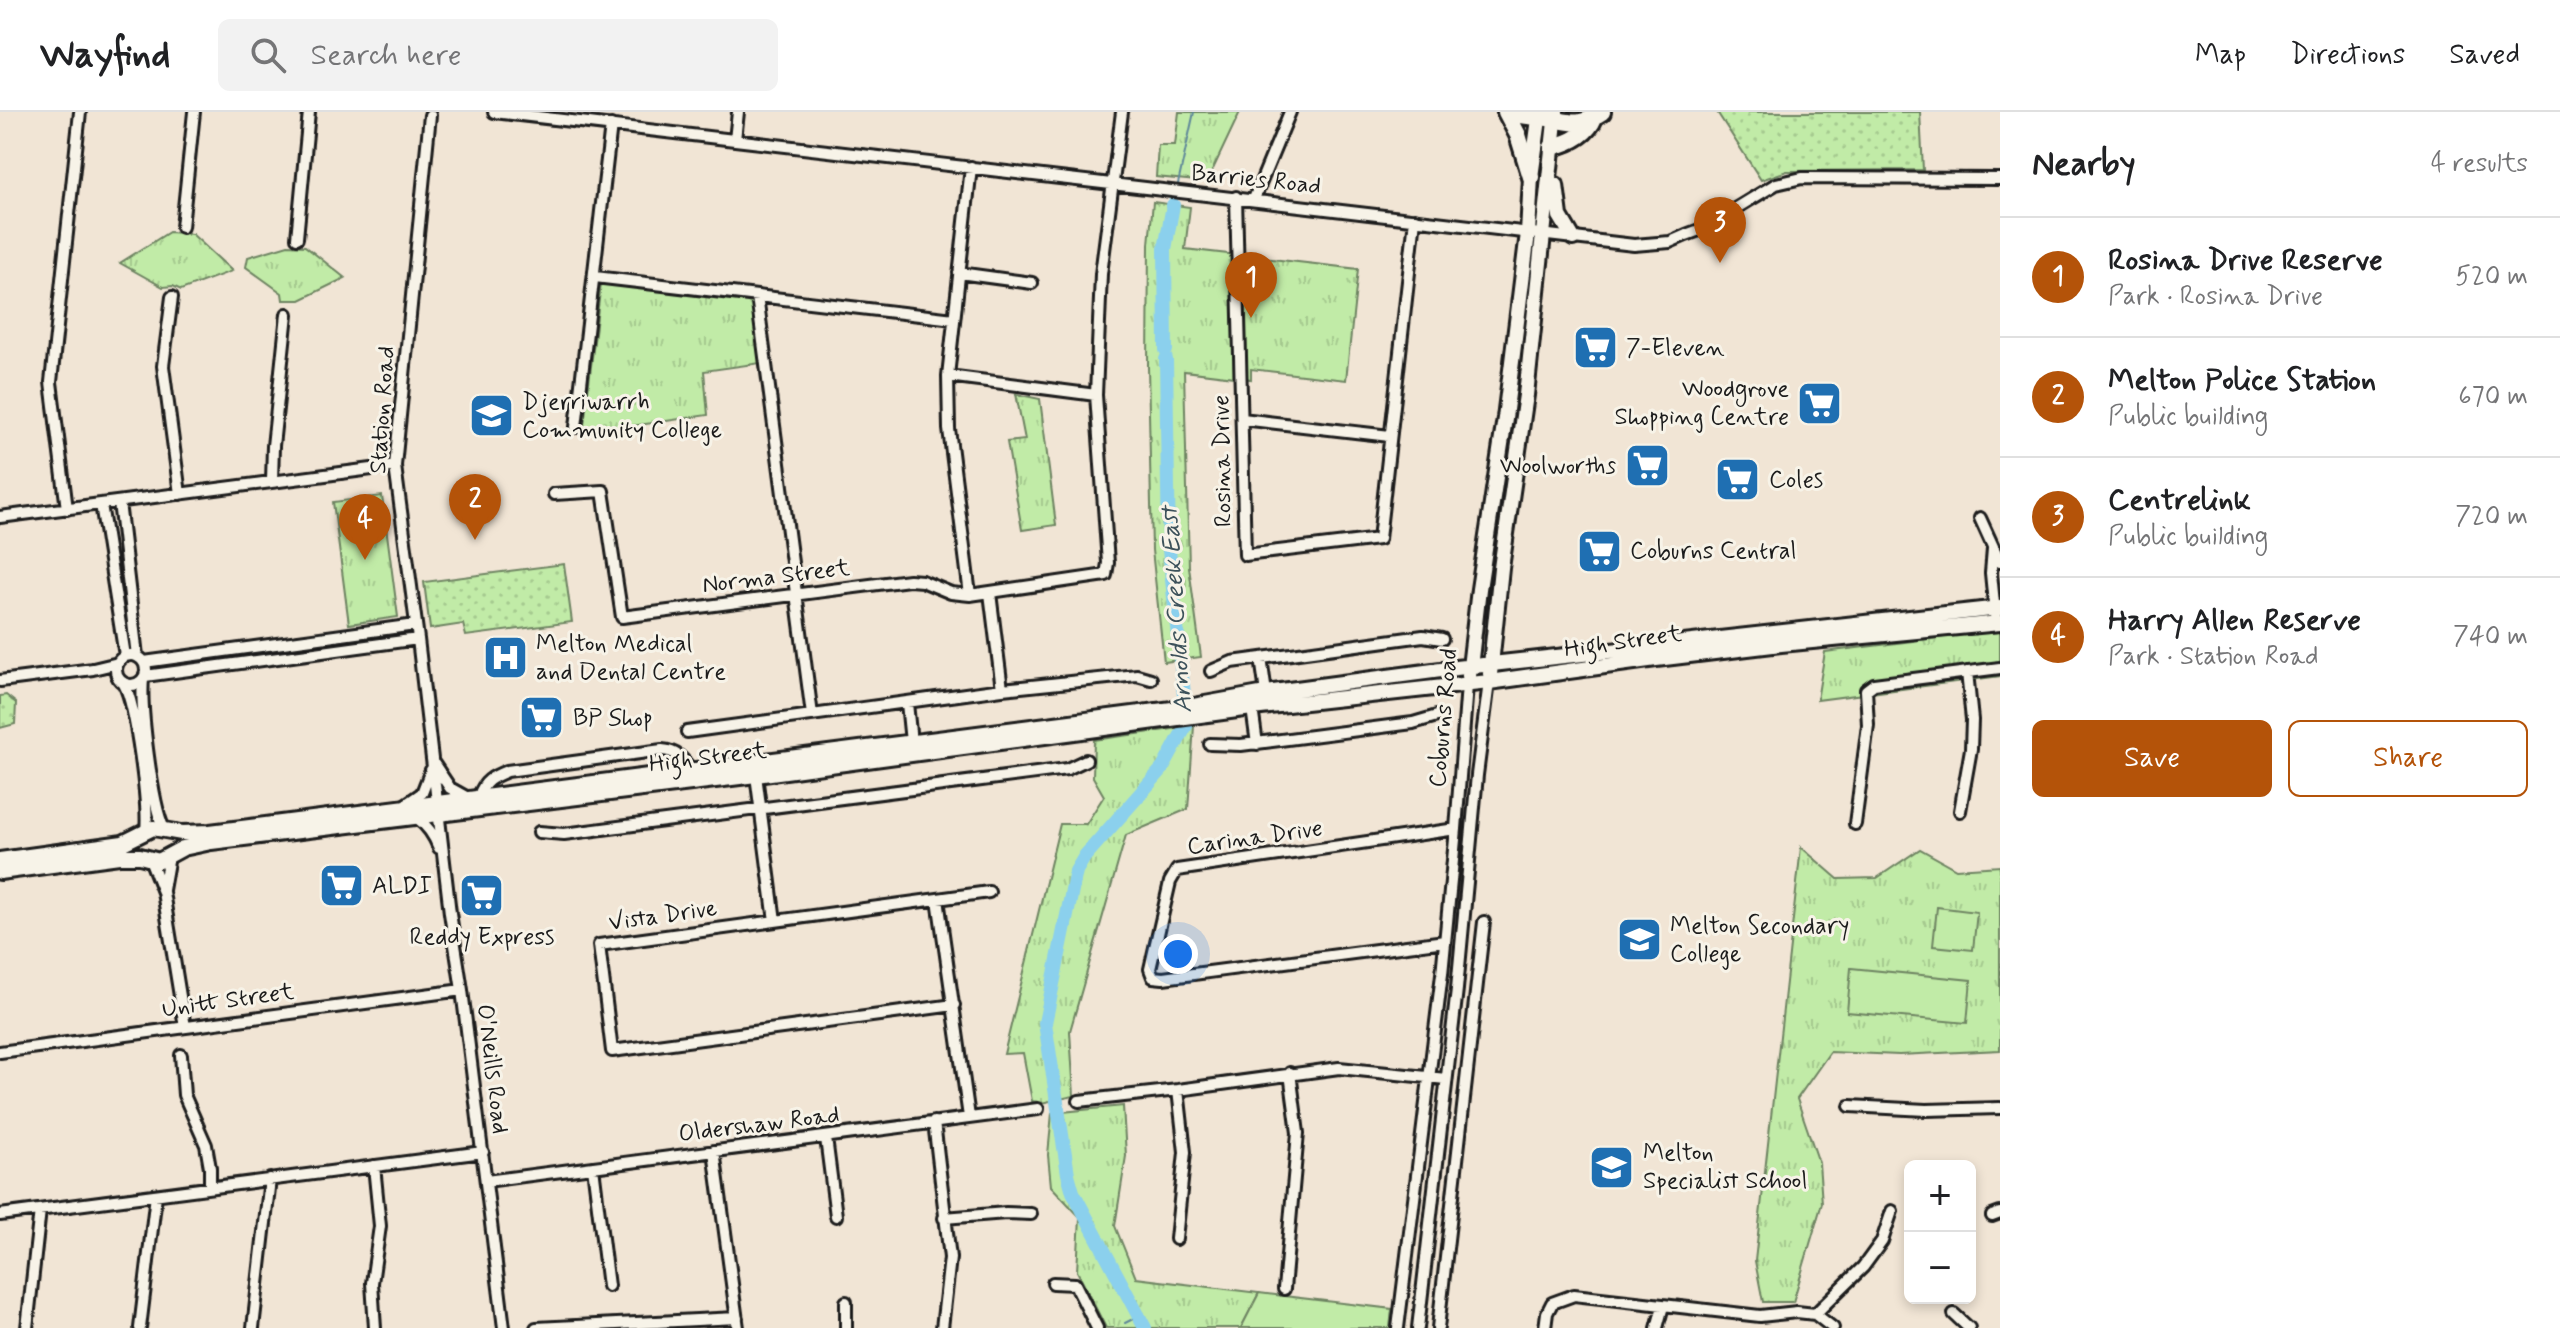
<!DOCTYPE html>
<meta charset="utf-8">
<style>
:root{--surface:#fff;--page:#f2f2f2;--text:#202124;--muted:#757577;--line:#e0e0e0;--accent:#b45309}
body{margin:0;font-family:Mynerve,sans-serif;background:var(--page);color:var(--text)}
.controls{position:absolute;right:24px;bottom:24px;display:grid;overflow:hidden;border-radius:12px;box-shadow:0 4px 12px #0003}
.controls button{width:72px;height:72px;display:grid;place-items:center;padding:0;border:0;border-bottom:2px solid var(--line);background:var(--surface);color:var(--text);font:40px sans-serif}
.you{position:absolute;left:1178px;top:842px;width:28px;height:28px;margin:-20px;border:6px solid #fff;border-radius:50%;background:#1a73e8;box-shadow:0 0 0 12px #1a73e833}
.badge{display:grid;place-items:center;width:52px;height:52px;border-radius:50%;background:var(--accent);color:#fff;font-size:26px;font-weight:700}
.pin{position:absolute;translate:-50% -66px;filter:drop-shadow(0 2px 4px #0008)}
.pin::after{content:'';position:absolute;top:42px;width:28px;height:24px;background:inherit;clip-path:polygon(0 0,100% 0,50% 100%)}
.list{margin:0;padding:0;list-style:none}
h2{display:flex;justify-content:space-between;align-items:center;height:104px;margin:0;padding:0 32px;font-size:34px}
h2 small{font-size:26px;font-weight:400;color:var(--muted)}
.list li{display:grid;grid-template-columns:52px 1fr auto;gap:24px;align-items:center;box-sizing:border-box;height:120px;padding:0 32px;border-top:2px solid var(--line)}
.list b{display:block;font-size:30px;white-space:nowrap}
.list p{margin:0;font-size:26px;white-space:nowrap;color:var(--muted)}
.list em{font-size:26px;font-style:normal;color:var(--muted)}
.actions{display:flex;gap:16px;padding:24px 32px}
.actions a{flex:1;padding:18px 0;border:2px solid var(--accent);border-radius:12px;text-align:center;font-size:28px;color:var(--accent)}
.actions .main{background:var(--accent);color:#fff}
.icon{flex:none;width:44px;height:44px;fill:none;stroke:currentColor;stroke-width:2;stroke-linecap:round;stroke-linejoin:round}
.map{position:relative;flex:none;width:2000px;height:1216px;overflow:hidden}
header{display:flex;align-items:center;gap:48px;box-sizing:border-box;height:112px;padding:0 40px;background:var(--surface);border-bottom:2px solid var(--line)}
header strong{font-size:38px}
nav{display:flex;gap:44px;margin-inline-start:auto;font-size:28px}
.search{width:560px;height:72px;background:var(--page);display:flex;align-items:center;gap:20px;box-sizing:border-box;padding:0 28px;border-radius:12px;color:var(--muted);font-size:30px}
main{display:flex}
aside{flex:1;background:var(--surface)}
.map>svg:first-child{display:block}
.grass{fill:url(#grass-dots);stroke:#6e8462;stroke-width:2}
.park{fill:url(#park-tufts);stroke:#6e8462;stroke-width:2}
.pitch{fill:#c1eba7;stroke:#6e8462;stroke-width:2}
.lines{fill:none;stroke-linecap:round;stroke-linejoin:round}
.stream{stroke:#5f8899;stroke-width:2}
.river{stroke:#8bd0ed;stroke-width:14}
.minor-casing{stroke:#1c1c1c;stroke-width:16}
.major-casing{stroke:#1c1c1c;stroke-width:20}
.highway-casing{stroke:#1c1c1c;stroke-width:22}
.minor{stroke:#f7f3e8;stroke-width:10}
.major{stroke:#f7f3e8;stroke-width:14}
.highway{stroke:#f7f3e8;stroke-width:16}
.labels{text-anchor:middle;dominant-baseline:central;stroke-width:6;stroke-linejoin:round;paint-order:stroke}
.street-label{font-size:24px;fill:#1c1c1c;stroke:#f7f3e8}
.poi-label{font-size:24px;fill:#1c1c1c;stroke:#f7f3e8;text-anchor:start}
.water-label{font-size:26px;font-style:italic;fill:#3d525b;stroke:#f7f3e8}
</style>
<header>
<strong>Wayfind</strong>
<div class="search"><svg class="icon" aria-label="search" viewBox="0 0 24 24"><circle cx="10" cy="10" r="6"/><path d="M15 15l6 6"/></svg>Search here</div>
<nav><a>Map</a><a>Directions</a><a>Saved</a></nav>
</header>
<main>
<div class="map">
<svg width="2000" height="1216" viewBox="0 0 2000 1216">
<defs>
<pattern id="grass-dots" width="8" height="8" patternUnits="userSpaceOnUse" patternTransform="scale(2)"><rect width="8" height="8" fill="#c1eba7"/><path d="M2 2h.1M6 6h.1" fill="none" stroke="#a5c98f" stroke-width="1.8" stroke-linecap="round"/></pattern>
<pattern id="park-tufts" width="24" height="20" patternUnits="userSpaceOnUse" patternTransform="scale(2)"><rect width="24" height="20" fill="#c1eba7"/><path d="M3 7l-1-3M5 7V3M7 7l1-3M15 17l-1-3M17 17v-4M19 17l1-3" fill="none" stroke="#a5c98f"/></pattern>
</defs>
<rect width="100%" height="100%" fill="#f1e5d5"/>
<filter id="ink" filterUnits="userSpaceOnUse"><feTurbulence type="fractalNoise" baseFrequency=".0125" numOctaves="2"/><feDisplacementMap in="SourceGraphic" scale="16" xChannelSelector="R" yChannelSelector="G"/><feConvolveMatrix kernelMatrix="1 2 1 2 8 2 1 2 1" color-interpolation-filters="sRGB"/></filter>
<g filter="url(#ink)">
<path class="grass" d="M1717 0H1920L1923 58 1787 59 1761 68Z
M564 452 572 510 466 524 463 512 430 517 424 470Z
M6 583 16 591 15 612 0 616V584Z"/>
<path class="park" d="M1179 0H1240L1207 70 1156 65 1158 33H1175Z
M1153 90 1190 95 1185 137 1358 157 1346 268 1251 257V267L1184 259 1189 455 1201 545 1164 550 1152 438 1148 255 1149 132Z
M169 120 192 122 232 159 181 178 173 174 163 175 120 151Z
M288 133 305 134 345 166 300 188H283L282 181 246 155 248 145Z
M601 171 753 190 761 251 704 259 708 303 583 321Z
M1016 282 1040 287 1056 413 1022 418 1007 330 1025 328Z
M382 384 398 505 349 512 333 390Z
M2000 518V564L1817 588 1825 540Z
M1194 614 1188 697 1126 723 1070 919 1074 984 1041 991 1032 989 1023 941 1004 942 1060 712H1086L1104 684 1093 665 1094 628Z
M1801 735 1838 767 1877 766 1920 737 1956 757 2000 754V938L1899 943 1830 940 1797 987 1819 1051 1822 1091 1793 1190H1763L1755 1149Z
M1123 994 1126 1044 1115 1114 1136 1166 1259 1181 1241 1216H1106L1077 1159 1080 1105 1051 1074 1048 1043 1052 1001Z"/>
<path class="pitch" d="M1937 795 1977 800 1973 838 1933 834Z
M1851 856 1971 868 1967 911 1847 900Z
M1259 1181 1392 1197 1390 1216H1241Z"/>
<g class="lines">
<path class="stream" d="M1178 72 1194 0
M1173 93 1175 86
M1125 1211 1139 1204"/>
<path class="river" d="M1166 238 1165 137 1173 93
M1145 1216 1073 1080 1068 1062 1045 911 1076 759 1085 744 1163 656 1187 612 1169 438 1166 247"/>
<defs>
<path id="minor" d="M494 0 1634 133 1670 130 1686 123 1702 117 1776 72 1802 66 2000 67
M430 3 395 354 418 527 450 801 462 878 504 1216
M735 28 738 0
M1236 85 1245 443 1379 427 1415 107
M1254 87 1290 0
M182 115 194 0
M297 126 309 0
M959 161 1032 171
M595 165 954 207
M757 184 812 603
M172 185 163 254 180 382
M948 264 1096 283
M1242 307 1390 324
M576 315 611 13
M272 369 273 334 287 202
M554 382 603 379 622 505 909 468 922 469 951 481 970 483 1106 463 1108 451 1096 283 1101 162 1122 0
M119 390 137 544
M101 392 125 544
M67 397 51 270 80 0
M0 405 395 354
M1980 406 2000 450
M1993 437 1991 461 1996 512
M990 481 1002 577
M970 483 949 317 948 264 971 55
M116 558a15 15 0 1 1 30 0a15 15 0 1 1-30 0Z
M1261 546 1266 581
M144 550 415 513
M1211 559 1232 550 1423 524 1442 527
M145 564 418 527
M143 567C140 595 152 693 164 717
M0 569 93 557 118 551
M124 572C136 593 149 694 146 720
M907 591 911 630
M1252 596 1257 632
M687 620 1002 577 1137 563 1151 567
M1210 632 1241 633 1413 611 1437 604
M434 652 450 676 468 686
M756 663 775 809
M479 684C484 669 492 665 507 659L662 638C677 639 683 647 691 658
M406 692 422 681 431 658
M1960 699 1971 637 1972 608 1967 560
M417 706C428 714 434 723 439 736
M1855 712 1868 613 1866 578 1874 572 2000 556
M539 720 564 722 1067 657 1086 648
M150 747 163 780 185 915
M163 778 169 744
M938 787 969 1005
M1445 829 1163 866 1153 865 1150 857 1170 770 1177 758 1456 717
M954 893 612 939 599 833 989 780
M0 940 462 878
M181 943 184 983 206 1033 210 1056V1075
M1079 989 1178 978 1339 956 1446 967
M1850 994 1926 998 2000 996
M934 1010 950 1146 942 1216
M826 1026 836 1104
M714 1039 738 1216
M374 1054 380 1114 372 1171 375 1216
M593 1055 608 1174
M486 1069 1038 997
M0 1103 483 1040
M1992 1104 2000 1101
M944 1106 1006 1101 1031 1102
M1176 1127 1185 1040 1178 978
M1053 1171 1075 1172 1097 1216
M1284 1177 1298 1021 1290 961
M846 1190V1216
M1815 1202 1863 1155 1882 1129 1892 1099
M1954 1202 1969 1216
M27 1216 40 1098
M140 1216 156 1083
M253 1216 270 1067
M536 1216 737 1206
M1398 1216 1442 862 1456 717 1467 573
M1418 1216 1457 877 1477 663 1489 570
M1438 1216 1484 810
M1545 1216 1547 1201 1552 1191 1574 1183 1760 1204 1797 1200 1815 1202 1833 1216
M1657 1216 1663 1194"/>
<path id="major" d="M1556 73 1560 104 1573 126
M1490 562 1501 456 1526 283 1556 0
M1469 564 1479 477 1505 306 1528 121 1531 65 1540 0
M0 748 123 731 153 716 182 721 210 720 1188 595 1266 581 1456 556 2000 496
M0 760 119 744H140L159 749 183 736 211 730 756 663 1252 596 1489 570 1656 547 1781 532 2000 511"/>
<path id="highway" d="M1506 0 1518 23 1531 65
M1513 0C1522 5 1529 4 1539 5 1567 7 1574 19 1602 0
M1552 35C1569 31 1587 23 1594 6"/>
</defs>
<use href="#minor" class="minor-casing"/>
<use href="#major" class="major-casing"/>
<use href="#highway" class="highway-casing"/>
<use href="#minor" class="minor"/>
<use href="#major" class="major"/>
<use href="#highway" class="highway"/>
</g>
</g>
<defs>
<symbol id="supermarket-square" viewBox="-11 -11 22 22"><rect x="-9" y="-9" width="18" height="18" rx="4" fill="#1f6fb2" stroke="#f7f3e8"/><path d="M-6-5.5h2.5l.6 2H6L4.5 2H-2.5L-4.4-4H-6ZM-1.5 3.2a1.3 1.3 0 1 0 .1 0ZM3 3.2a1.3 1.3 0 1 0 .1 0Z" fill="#fff"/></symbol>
<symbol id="school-square" viewBox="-11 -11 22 22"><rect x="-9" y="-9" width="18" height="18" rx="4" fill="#1f6fb2" stroke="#f7f3e8"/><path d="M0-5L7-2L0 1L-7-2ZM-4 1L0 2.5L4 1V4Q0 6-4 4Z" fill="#fff"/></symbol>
<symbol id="hospital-square" viewBox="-11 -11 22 22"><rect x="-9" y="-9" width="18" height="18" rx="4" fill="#1f6fb2" stroke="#f7f3e8"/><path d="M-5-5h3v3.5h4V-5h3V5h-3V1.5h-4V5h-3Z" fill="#fff"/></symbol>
</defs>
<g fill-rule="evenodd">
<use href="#supermarket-square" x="1570" y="210" width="51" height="51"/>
<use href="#supermarket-square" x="1794" y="266" width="51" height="51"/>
<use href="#school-square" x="466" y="278" width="51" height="51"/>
<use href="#supermarket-square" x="1622" y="328" width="51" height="51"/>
<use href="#supermarket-square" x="1712" y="342" width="51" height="51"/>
<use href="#supermarket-square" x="1574" y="414" width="51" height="51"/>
<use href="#hospital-square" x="480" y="520" width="51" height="51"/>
<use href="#supermarket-square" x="516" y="580" width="51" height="51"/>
<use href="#supermarket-square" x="316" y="748" width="51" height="51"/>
<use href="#supermarket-square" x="456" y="758" width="51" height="51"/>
<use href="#school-square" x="1614" y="802" width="51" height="51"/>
<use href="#school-square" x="1586" y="1030" width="51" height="51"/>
</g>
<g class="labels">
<g class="street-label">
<text transform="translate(1256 68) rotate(6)">Barries Road</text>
<text transform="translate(383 298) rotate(-86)">Station Road</text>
<text transform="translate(1223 349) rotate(-91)">Rosina Drive</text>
<text transform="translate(776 465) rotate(-7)">Norma Street</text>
<text transform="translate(1623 530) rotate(-8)">High Street</text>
<text transform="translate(1444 606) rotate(-85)">Coburns Road</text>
<text transform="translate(708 646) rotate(-7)">High Street</text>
<text transform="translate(1255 726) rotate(-8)">Carina Drive</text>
<text transform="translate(663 804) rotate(-8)">Vista Drive</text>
<text transform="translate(228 889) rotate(-8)">Unitt Street</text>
<text transform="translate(492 957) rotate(83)">O'Neills Road</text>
<text transform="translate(759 1013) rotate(-7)">Oldershaw Road</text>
</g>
<g class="poi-label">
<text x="1626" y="236">7-Eleven</text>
<text x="1789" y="277" text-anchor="end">Woodgrove<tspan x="1789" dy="28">Shopping Centre</tspan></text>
<text x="522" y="290">Djerriwarrh<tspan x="522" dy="28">Community College</tspan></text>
<text x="1616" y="354" text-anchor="end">Woolworths</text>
<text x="1769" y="368">Coles</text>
<text x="1630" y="439">Coburns Central</text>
<text x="536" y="532">Melton Medical<tspan x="536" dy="28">and Dental Centre</tspan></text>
<text x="573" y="606">BP Shop</text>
<text x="372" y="774">ALDI</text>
<text x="1670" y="814">Melton Secondary<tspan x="1670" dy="28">College</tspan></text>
<text x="482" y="825" text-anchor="middle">Reddy Express</text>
<text x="1643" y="1041">Melton<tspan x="1643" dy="28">Specialist School</tspan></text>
</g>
<g class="water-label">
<text transform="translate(1177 498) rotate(-94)">Arnolds Creek East</text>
</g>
</g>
</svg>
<div class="controls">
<button>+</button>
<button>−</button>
</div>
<div class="you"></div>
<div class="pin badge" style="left:1251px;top:206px">1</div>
<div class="pin badge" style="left:475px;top:428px">2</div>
<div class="pin badge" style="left:1720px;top:151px">3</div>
<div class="pin badge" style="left:365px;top:448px">4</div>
</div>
<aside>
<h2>Nearby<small>4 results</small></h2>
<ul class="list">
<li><span class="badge">1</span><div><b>Rosina Drive Reserve</b><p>Park · Rosina Drive</p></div><em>520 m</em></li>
<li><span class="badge">2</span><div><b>Melton Police Station</b><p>Public building</p></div><em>670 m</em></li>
<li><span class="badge">3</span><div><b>Centrelink</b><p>Public building</p></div><em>720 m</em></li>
<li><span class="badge">4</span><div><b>Harry Allen Reserve</b><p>Park · Station Road</p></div><em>740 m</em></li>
</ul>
<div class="actions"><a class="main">Save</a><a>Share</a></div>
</aside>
</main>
